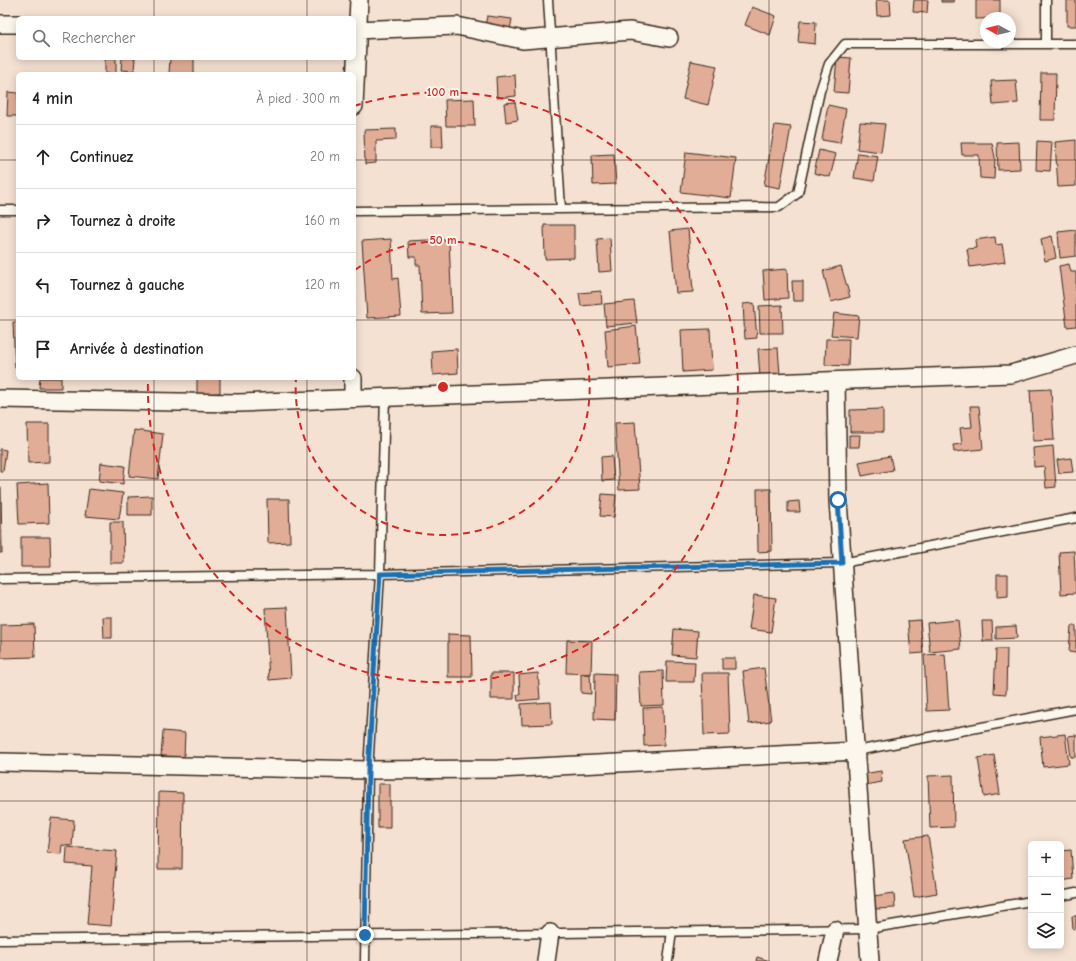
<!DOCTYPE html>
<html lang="fr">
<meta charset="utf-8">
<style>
:root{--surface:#fff;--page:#f2f2f2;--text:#222;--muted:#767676;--line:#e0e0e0}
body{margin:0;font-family:"Comic Neue",sans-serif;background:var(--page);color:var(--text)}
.controls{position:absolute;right:12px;bottom:12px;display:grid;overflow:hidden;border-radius:6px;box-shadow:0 2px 10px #0003}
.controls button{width:36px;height:36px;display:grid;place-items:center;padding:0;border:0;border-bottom:1px solid var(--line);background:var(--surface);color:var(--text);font:20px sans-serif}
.compass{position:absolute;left:980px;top:12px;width:36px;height:36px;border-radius:50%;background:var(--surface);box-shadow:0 2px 10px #0003;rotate:278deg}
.stop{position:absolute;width:12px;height:12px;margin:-9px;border:3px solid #1f6fb2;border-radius:50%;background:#fff}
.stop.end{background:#1f6fb2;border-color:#fff;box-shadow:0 1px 4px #0008}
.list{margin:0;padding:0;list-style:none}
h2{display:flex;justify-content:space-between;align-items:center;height:52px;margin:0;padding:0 16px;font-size:17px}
h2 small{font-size:13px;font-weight:400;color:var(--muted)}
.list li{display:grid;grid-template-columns:26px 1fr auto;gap:12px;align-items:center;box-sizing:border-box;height:64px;padding:0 16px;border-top:1px solid var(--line)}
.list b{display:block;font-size:15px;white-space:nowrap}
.list em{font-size:13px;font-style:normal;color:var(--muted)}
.icon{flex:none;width:22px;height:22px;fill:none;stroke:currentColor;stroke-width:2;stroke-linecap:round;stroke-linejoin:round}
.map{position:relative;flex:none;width:1076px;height:961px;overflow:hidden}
.search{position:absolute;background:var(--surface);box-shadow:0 2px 10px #0003;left:16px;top:16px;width:340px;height:44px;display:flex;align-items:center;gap:10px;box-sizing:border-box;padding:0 14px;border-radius:6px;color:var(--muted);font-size:15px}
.panel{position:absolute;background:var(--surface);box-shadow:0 2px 10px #0003;left:16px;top:72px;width:340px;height:308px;border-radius:6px}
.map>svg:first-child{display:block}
.building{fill:#e2ad96;stroke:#3b2a1e}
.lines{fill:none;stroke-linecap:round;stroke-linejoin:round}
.service-casing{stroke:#3b2a1e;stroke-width:11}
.minor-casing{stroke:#3b2a1e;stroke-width:20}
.service{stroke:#fbf7ec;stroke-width:8}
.minor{stroke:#fbf7ec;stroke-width:17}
.route{stroke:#1f6fb2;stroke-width:5}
.grid{fill:none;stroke:#3b2a1e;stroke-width:1;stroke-opacity:0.55}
.ring{fill:none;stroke:#d62828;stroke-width:2;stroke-dasharray:7 5}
.centre{fill:#d62828;stroke:#fbf7ec;stroke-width:2}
.ring-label{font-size:12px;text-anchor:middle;font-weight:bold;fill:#d62828;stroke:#fbf7ec;stroke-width:4;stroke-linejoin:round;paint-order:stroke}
</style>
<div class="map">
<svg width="1076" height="961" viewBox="0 0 1076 961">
<rect width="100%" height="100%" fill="#f4e1d2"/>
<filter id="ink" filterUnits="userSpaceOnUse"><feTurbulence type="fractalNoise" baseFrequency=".025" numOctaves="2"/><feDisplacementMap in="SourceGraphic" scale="8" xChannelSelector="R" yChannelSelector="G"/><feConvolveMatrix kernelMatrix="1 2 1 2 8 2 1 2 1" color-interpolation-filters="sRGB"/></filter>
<g filter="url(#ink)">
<path class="building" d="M876 0H890L891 15 877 16Z
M914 0H928L927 13 913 12Z
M941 0H954V2H941Z
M976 0H1000V18L976 19Z
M1067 0H1076V26H1067Z
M752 7 776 16 770 35 745 25Z
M487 16 512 19 510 30 485 26Z
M800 21 816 22 815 44 798 42Z
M837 57 851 58 848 93 834 92Z
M105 58H116V74H105Z
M122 58H135L134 71 121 70Z
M170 58H194V74H169Z
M691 61 717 66 708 105 683 99Z
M1041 73H1056L1055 120H1040Z
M515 75 516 96 497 98 496 77Z
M1016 80 1018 103 993 105 991 81Z
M8 92 18 93V116H7Z
M474 99 475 126H446L445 100Z
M515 102 518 120 506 122 504 103Z
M828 105 846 109 840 143 822 140Z
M860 122 885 124 881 152 857 149Z
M775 125 791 127 780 188 764 185Z
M431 126H442L443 147H431Z
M396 129V140L376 141V163L365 164 364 130Z
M1076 140V186L1058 187 1055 142Z
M1037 141 1052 142 1050 171 1036 170Z
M1019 142 1020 169 998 170 997 143Z
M961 143H992L995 157 994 179 980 178 979 155H962Z
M819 150 836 154 830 177 814 173Z
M686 152 736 158 731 198 681 192Z
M858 153 878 156 874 181 854 178Z
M614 154 616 184 593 185 592 155Z
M544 225H574V258L545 259Z
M688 229 693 292 676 293 670 231Z
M1076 230V256L1060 258 1058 232Z
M1052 236 1056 258 1045 261 1041 239Z
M995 237 996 245 1002 244 1005 262 970 267 967 249 976 248 975 240Z
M610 238 612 271 599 272 597 239Z
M391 239 393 279 398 278 401 316 367 318 362 241Z
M449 239 452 313 422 314 420 265H416V257H409L408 241Z
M1069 264 1071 272H1076V326L1067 327 1059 266Z
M841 266 850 297 831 302 823 271Z
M787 269 788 298 765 300 763 271Z
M792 281H803V301H793Z
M601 291 602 304 581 306 579 293Z
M634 301 637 323 606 326 604 304Z
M754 303 757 338 745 339 743 304Z
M782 305 783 333H760L759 306Z
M834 313 859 316 857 337 831 335Z
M13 322H18V368H15Z
M636 326 640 364 608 367 605 330Z
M710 329 712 370 683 372 681 330Z
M826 339H849L848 366 825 365Z
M778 348 780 375 760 377 758 349Z
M457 349 458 373 433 375 432 351Z
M40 378H61V388H39Z
M197 378H220V393L197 394Z
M1051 389 1054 440 1033 441 1030 390Z
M970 406H979L983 449 954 452 953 445 962 444 960 428 972 427Z
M883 409V432H850V410Z
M635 422 640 489 619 490 615 423Z
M27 424H49V462L28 463Z
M134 430 163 434 158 479 129 476Z
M849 435H860L859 447H849Z
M1053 446 1056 487 1046 488 1044 466 1034 467 1033 448Z
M0 449 6 450 3 471H0Z
M612 456 614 480 602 481 601 457Z
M890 456 893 470 862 476 859 462Z
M1071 458 1073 472 1059 473 1057 460Z
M101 463 125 466 123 484 99 481Z
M48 483 49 523 19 524 17 485Z
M0 487H1L2 553H0Z
M89 489 123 493 119 519 85 516Z
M757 489H771L772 551 758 552Z
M602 494 616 495 614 517 600 516Z
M152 496V515H128V497Z
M267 499H289L290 542 268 543Z
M799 501 800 512H788V502Z
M110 522H123L124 563H110Z
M21 537H50L51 567H21Z
M1074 551 1076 593 1061 594 1059 552Z
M997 574H1008V597L997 598Z
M754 595 776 598 771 632 749 629Z
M287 607 291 678 269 680 265 608Z
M103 617H112V638H104Z
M920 620 923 653 911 654 908 621Z
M958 620 961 649 930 652 927 623Z
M982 621H992L993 641H983Z
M34 624 35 657 1 658V625Z
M1016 626 1017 638 996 639V627Z
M1071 626H1076V653L1069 652Z
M674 629 698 631 696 657 672 655Z
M448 634 471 635 472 677H448Z
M567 640 592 641 591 674 566 673Z
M996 649H1007L1006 694 994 693Z
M945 654 949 710 927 711 924 655Z
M722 658H735V669H722Z
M667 661 695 662 694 682H666Z
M764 668 771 721 749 724 743 671Z
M663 671 664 705 641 706 639 672Z
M491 673H514V699H491Z
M538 673 540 699 518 701 517 695H520L519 675Z
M595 673 616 674 615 720 594 719Z
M702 673H728L730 734 704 735Z
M581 674H590L591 694 581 693Z
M551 702 552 724 522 725 521 704Z
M663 707 664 745 644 746 643 708Z
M163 731 185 733 184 757 161 756Z
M1065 734 1069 764 1043 767 1040 737Z
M1076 735V757H1071L1068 736Z
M994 755 1000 794 984 797 978 758Z
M881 771 882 782 865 785 863 774Z
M953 775 954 827 930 828 928 776Z
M378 784H390V828H378Z
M159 792 183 793 182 869H158Z
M51 818 74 820 72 846 62 845 61 854 47 853Z
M928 836 937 893 914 897 905 839Z
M67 847 117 851 111 926 87 924 92 866 66 864Z
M1071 850 1073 879 1061 881V851Z
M894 893 895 908 876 909 874 896Z
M1072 916H1076V928L1073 929Z
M757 957 770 961H756Z"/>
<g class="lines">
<defs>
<path id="service" d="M548 0 561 209
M1046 0V44
M0 210H18
M354 211 779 207 798 193 820 91 829 64 845 44H1076
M0 579 380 574 842 563 1076 518
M856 751 1076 709
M1061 896 1076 893
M0 940 868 929 1031 901
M365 961 368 770 380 574 385 396
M668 961 672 931"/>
<path id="minor" d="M0 24H18
M354 30 457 26 523 40 630 31 669 38
M354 106 359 0
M353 378V398
M836 381 838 500 870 961
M0 399 238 403 1011 374 1076 355
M0 762 368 770 498 769 856 751
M546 961 550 933
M828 961 835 930"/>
</defs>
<use href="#service" class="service-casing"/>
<use href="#minor" class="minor-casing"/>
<use href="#service" class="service"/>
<use href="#minor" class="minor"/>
</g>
</g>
<g class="lines" filter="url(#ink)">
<path class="route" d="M365 935 368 770 380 574 842 563 838 500"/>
</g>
<path class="grid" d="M154 0V18M307 0V18M461 0V961M615 0V961M769 0V961M922 0V961M154 58V74M307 58V74M0 160H18M354 160H1076M0 320H18M354 320H1076M154 378V961M307 378V961M0 480H1076M0 641H1076M0 801H1076"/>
<g class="ring">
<path d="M355 270A147 147 0 1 1 296 378"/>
<path d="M354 106A295 295 0 1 1 148 379"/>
</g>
<circle cx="443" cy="387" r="6" class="centre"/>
<g class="ring-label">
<text x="443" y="96">100 m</text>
<text x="443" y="244">50 m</text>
</g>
</svg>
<div class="controls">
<button>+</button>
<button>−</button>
<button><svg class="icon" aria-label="layers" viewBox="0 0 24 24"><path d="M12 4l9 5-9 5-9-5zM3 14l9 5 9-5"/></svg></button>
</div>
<svg class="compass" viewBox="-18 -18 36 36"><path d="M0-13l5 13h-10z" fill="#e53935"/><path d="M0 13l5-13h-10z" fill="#767676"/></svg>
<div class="stop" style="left:838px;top:500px"></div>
<div class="stop end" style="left:365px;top:935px"></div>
<div class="search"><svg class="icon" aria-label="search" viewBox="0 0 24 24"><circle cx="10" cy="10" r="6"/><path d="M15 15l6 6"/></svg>Rechercher</div>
<section class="panel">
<h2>4 min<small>À pied · 300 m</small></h2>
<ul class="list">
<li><svg class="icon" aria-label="ahead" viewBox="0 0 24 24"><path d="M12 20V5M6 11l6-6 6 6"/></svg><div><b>Continuez</b></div><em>20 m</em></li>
<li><svg class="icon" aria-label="right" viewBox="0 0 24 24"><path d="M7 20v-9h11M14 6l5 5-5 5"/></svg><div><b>Tournez à droite</b></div><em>160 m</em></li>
<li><svg class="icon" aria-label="left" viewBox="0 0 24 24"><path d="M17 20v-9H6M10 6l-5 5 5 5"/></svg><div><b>Tournez à gauche</b></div><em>120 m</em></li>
<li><svg class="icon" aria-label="arrive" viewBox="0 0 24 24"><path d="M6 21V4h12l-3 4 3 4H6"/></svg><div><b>Arrivée à destination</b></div></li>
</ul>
</section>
</div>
